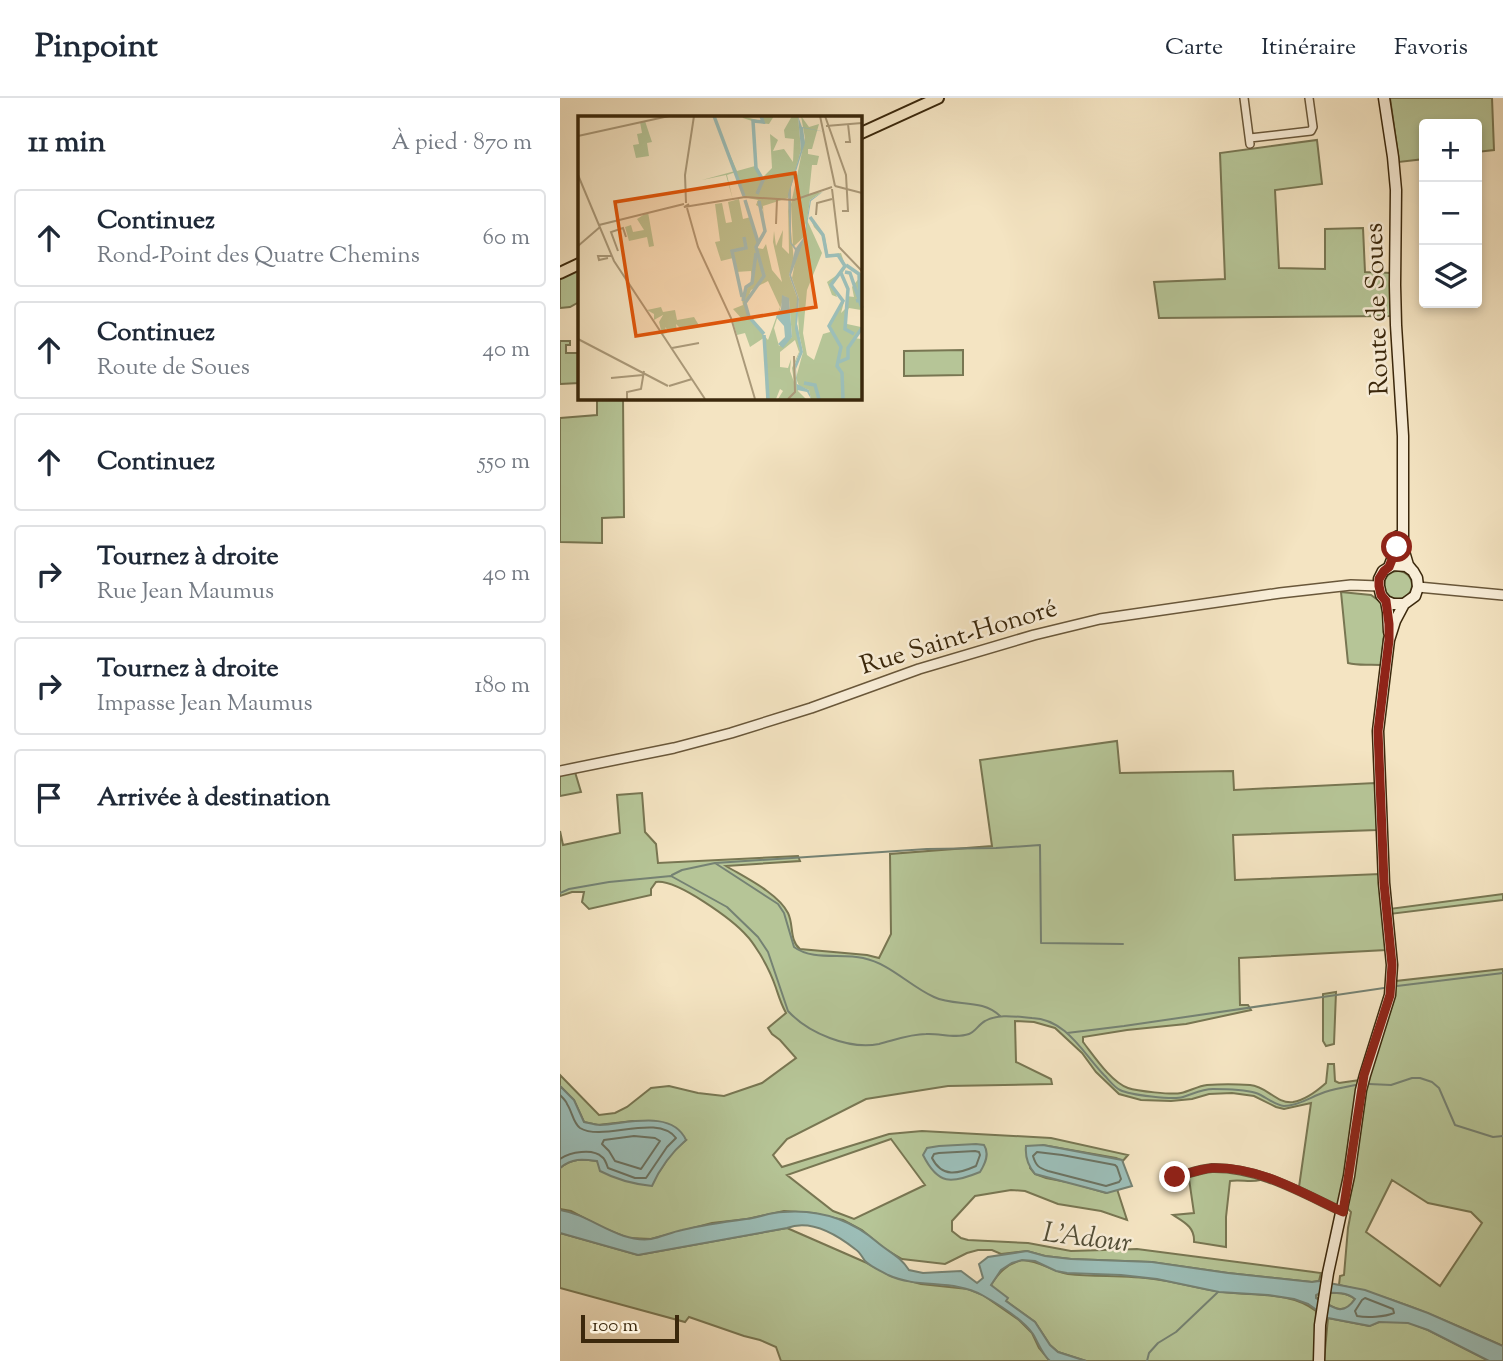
<!DOCTYPE html>
<html lang="fr">
<meta charset="utf-8">
<style>
:root{--surface:#fff;--page:#f6f6f7;--text:#1f2937;--muted:#747a83;--line:#e0e1e3}
body{margin:0;font-family:"Sorts Mill Goudy",serif;background:var(--page);color:var(--text)}
.controls{position:absolute;right:21px;top:21px;display:grid;overflow:hidden;border-radius:7px;box-shadow:0 4px 10px #0003}
.controls button{width:63px;height:63px;display:grid;place-items:center;padding:0;border:0;border-bottom:2px solid var(--line);background:var(--surface);color:var(--text);font:35px sans-serif}
.scale{position:absolute;left:21px;bottom:18px;width:98px;box-sizing:border-box;padding-left:7px;border:4px solid #3b280c;border-top:0;font-size:19px;line-height:24px;white-space:nowrap;color:#3b280c;-webkit-text-stroke:5px #f8edd7;paint-order:stroke}
.stop{position:absolute;width:21px;height:21px;margin:-16px;border:5px solid #8f2418;border-radius:50%;background:#fff}
.stop.end{background:#8f2418;border-color:#fff;box-shadow:0 2px 7px #0008}
.list{margin:0;padding:0;list-style:none}
h2{display:flex;justify-content:space-between;align-items:center;height:91px;margin:0;padding:0 28px;font-size:30px}
h2 small{font-size:23px;font-weight:400;color:var(--muted)}
.list li{display:grid;grid-template-columns:46px 1fr auto;gap:21px;align-items:center;box-sizing:border-box;height:98px;margin:0 14px 14px;padding:0 14px;border:2px solid var(--line);border-radius:7px}
.list b{display:block;font-size:26px;white-space:nowrap}
.list p{margin:0;font-size:23px;white-space:nowrap;color:var(--muted)}
.list em{font-size:23px;font-style:normal;color:var(--muted)}
.icon{flex:none;width:38px;height:38px;fill:none;stroke:currentColor;stroke-width:2;stroke-linecap:round;stroke-linejoin:round}
.map{position:relative;flex:none;width:943px;height:1263px;overflow:hidden}
header{display:flex;align-items:center;gap:42px;box-sizing:border-box;height:98px;padding:0 35px;background:var(--surface);border-bottom:2px solid var(--line)}
header strong{font-size:33px}
nav{display:flex;gap:38px;margin-inline-start:auto;font-size:24px}
main{display:flex}
aside{flex:1;background:var(--surface)}
.map>svg:first-child{display:block}
.green{fill:#b6c597;stroke:#787652;stroke-width:2;fill-rule:evenodd}
.water{fill:#9cbeb8;stroke:#758273;stroke-width:2;fill-rule:evenodd}
.lines{fill:none;stroke-linecap:round;stroke-linejoin:round}
.shore{stroke:#6c7362;stroke-width:2}
.stream{stroke:#758273;stroke-width:2}
.minor-casing{stroke:#69573a;stroke-width:10}
.tertiary-casing{stroke:#69573a;stroke-width:12}
.secondary-casing{stroke:#3b280c;stroke-width:13}
.primary-casing{stroke:#3b280c;stroke-width:14}
.minor{stroke:#f8edd7;stroke-width:7}
.tertiary{stroke:#f8edd7;stroke-width:9}
.secondary{stroke:#f8edd7;stroke-width:10}
.primary{stroke:#f4e4c2;stroke-width:10}
.route{stroke:#8f2418;stroke-width:9}
.labels{text-anchor:middle;dominant-baseline:central;stroke-width:5;stroke-linejoin:round;paint-order:stroke}
.street-label{font-size:26px;fill:#3b280c;stroke:#f8edd7}
.water-label{font-size:28px;font-style:italic;fill:#534e37;stroke:#f8edd7}
.inset-river{fill:none;stroke:#9cbeb8;stroke-width:3.5}
.inset-road{fill:none;stroke:#aa9979;stroke-width:2}
.view{fill:#df570c;fill-opacity:0.15;stroke:#df570c;stroke-width:3.5}
.inset-edge{fill:none;stroke:#3b280c;stroke-width:3.5}
</style>
<header>
<strong>Pinpoint</strong>
<nav><a>Carte</a><a>Itinéraire</a><a>Favoris</a></nav>
</header>
<main>
<aside>
<h2>11 min<small>À pied · 870 m</small></h2>
<ul class="list">
<li><svg class="icon" aria-label="ahead" viewBox="0 0 24 24"><path d="M12 20V5M6 11l6-6 6 6"/></svg><div><b>Continuez</b><p>Rond-Point des Quatre Chemins</p></div><em>60 m</em></li>
<li><svg class="icon" aria-label="ahead" viewBox="0 0 24 24"><path d="M12 20V5M6 11l6-6 6 6"/></svg><div><b>Continuez</b><p>Route de Soues</p></div><em>40 m</em></li>
<li><svg class="icon" aria-label="ahead" viewBox="0 0 24 24"><path d="M12 20V5M6 11l6-6 6 6"/></svg><div><b>Continuez</b></div><em>550 m</em></li>
<li><svg class="icon" aria-label="right" viewBox="0 0 24 24"><path d="M7 20v-9h11M14 6l5 5-5 5"/></svg><div><b>Tournez à droite</b><p>Rue Jean Maumus</p></div><em>40 m</em></li>
<li><svg class="icon" aria-label="right" viewBox="0 0 24 24"><path d="M7 20v-9h11M14 6l5 5-5 5"/></svg><div><b>Tournez à droite</b><p>Impasse Jean Maumus</p></div><em>180 m</em></li>
<li><svg class="icon" aria-label="arrive" viewBox="0 0 24 24"><path d="M6 21V4h12l-3 4 3 4H6"/></svg><div><b>Arrivée à destination</b></div></li>
</ul>
</aside>
<div class="map">
<svg width="943" height="1263" viewBox="0 0 943 1263">
<rect width="100%" height="100%" fill="#f4e4c2"/>
<filter id="stains"><feTurbulence type="fractalNoise" baseFrequency=".00286" numOctaves="4"/><feColorMatrix values="0 0 0 0 .2 0 0 0 0 .09 0 0 0 0 .02 0 0 0 .5 -.17"/></filter>
<radialGradient id="worn" r=".72"><stop offset=".6" stop-color="#630" stop-opacity="0"/><stop offset="1" stop-color="#630" stop-opacity=".3"/></radialGradient>
<path class="green" d="M830 0H932L934 52 917 54V26H864V61L839 64Z
M757 42 762 86 715 92 719 170 765 171V131L803 130 805 174 832 175 833 218 599 220 594 184 665 181 660 55Z
M19 171V204L10 209 0 210V178Z
M0 243H10V247H6V255H18L19 257V285L0 286Z
M403 252V277L344 278V253Z
M37 299H63L64 419 42 420V445L0 444V320L37 317Z
M824 487a14 14 0 1 1 28 0a14 14 0 1 1-28 0Z
M781 494 811 497 822 505 825 527 821 567C809 566 799 568 788 565Z
M557 643 560 675 673 673 674 692 815 685 817 732 673 737 675 782 820 776 826 852 679 860 680 907H688L691 912 626 926 567 932 523 939V944C534 958 551 984 568 990 577 993 612 997 621 995 630 993 638 988 647 987 660 986 676 986 690 987 707 988 716 1006 733 1004 746 1002 757 993 766 985L768 966H774L775 983 779 985 800 982 780 1109 739 1089 751 1005 724 1011 716 1009 694 998 672 995 649 996 632 1001 611 1003 581 1002 559 996 536 974 522 955 495 930 474 924 455 923 456 964 491 981 492 986 388 988 306 1001 227 1041 213 1057 222 1069 329 1036 362 1033 491 1040 568 1057 562 1064 561 1062 556 1060 483 1047 470 1070 475 1076 486 1080 512 1085 546 1095 557 1091 567 1122 541 1113 498 1106 465 1093 451 1092 415 1098 392 1123V1133L401 1140 408 1142 468 1145 511 1153 577 1151 761 1175 759 1183 752 1184 668 1175 591 1164 511 1161 485 1158 467 1153 441 1156 432 1152H418L407 1155 385 1166 342 1161 325 1151 302 1132 283 1122 253 1115 224 1113 187 1121 152 1125 91 1141 68 1140 41 1129 11 1113 0 1111V1070C12 1060 22 1061 37 1063L39 1066 97 1077 113 1053 126 1042 73 1023 38 1027 24 1024 14 1002 0 988V977L39 1017 55 1015 67 1009 91 990 109 988 138 995 164 998 202 985 236 960 220 942 212 936 208 930 226 915C221 906 219 899 216 890 212 878 206 866 200 856 196 850 192 843 187 838 173 822 117 781 96 784L91 791V797L29 811 22 804 24 794H12L0 798V733L3 747 60 735 57 697 82 695 85 734 96 746 98 765 238 758 240 763 166 768C184 779 218 795 228 815 234 827 229 842 240 851L307 857 319 860 331 836 330 756 432 748 420 662ZM331 1041 365 1087 294 1121 273 1113 227 1077Z
M15 674 21 694 0 698V676Z
M943 796V802L830 816 829 811Z
M943 871V1248C890 1225 836 1199 779 1187L780 1178 784 1177 788 1130 791 1114 787 1110 799 1020 804 991 835 892 836 883ZM832 1082 868 1105 911 1114 922 1125 880 1188 806 1134Z
M776 894 774 946 766 948 763 943V896Z
M639 1069 703 1076 700 1082C690 1085 681 1081 670 1083L666 1119V1149L634 1144C635 1129 624 1124 613 1117L634 1115 628 1074Z
M227 1130 307 1165 331 1178 361 1186 408 1191 423 1197 459 1222 472 1235 479 1250 490 1263H221L216 1249 200 1242 184 1238 129 1219 125 1224 0 1190V1135L78 1157Z
M462 1162C481 1163 491 1173 508 1176 536 1179 566 1177 594 1181 617 1184 640 1191 663 1194 694 1198 731 1193 756 1213L755 1263H526L498 1254 490 1247 475 1224 446 1203 431 1187C439 1174 447 1166 462 1162Z
M760 1195C772 1195 785 1193 795 1201 782 1220 772 1208 755 1199L756 1197Z
M768 1220 809 1228 819 1224H848L868 1232 929 1263H764Z"/>
<path class="water" d="M0 988 14 1002 24 1024C29 1025 35 1027 40 1027 66 1026 112 1011 126 1042 111 1055 100 1070 92 1088 73 1086 57 1082 40 1073L37 1063C22 1061 12 1060 0 1070Z
M416 1046 424 1047C430 1056 425 1066 420 1074 391 1086 378 1087 363 1057L367 1050 379 1048Z
M483 1047 562 1062 572 1088 547 1095 475 1076C468 1068 465 1058 466 1048Z
M0 1112C32 1117 57 1145 91 1141 101 1139 112 1134 122 1132 143 1127 164 1124 186 1121 198 1120 210 1114 223 1114 259 1111 290 1121 317 1144 330 1155 340 1158 349 1172L363 1175 401 1173 417 1185 423 1180 419 1166 428 1159 467 1153 485 1158 511 1161 592 1164 668 1175 752 1184 759 1183 805 1192 868 1215 943 1248V1263H929L868 1232 848 1225 819 1224 810 1228 768 1220 748 1206 734 1201 708 1197 659 1194 597 1181 561 1177 507 1175 496 1173 475 1163 462 1162 452 1165 441 1172 431 1187 448 1200 446 1203 475 1224 490 1247 498 1254 526 1263H490C482 1256 479 1246 473 1236 463 1222 438 1206 422 1197 393 1181 358 1191 328 1177 321 1173 311 1169 305 1163 302 1159 300 1154 295 1151 276 1136 250 1121 227 1130L78 1157 0 1135ZM760 1195C772 1195 785 1193 795 1201 782 1220 772 1208 756 1200V1197Z"/>
<g class="lines">
<path class="shore" d="M0 997C1 998 7 1004 7 1006 12 1013 13 1025 20 1030 43 1044 97 1015 116 1040L107 1049 86 1080H75L48 1070C47 1067 44 1060 42 1059 33 1050 10 1054 0 1061
M74 1038 95 1040 100 1043 81 1071 55 1063 49 1053 42 1046 44 1042Z
M415 1053 419 1054 420 1057 416 1068C398 1076 382 1080 372 1060L374 1056 379 1055Z
M477 1054 502 1057 555 1067 557 1069 561 1081 559 1084 546 1088 488 1073C479 1070 476 1068 473 1058Z
M805 1200 833 1211 834 1215C825 1219 807 1220 797 1218L795 1213 802 1202Z"/>
<path class="stream" d="M155 765 367 751 436 750 480 747 481 845 563 846
M112 777 122 772 155 765 218 806 224 815 234 849C253 863 281 855 303 860 331 866 348 887 374 899 395 909 422 900 440 918
M0 795 9 791 49 784 111 778 167 809 198 839 208 854 228 913C248 935 289 952 319 946 335 942 350 936 366 936 380 935 395 941 409 936 415 934 419 926 425 923 438 915 458 919 472 920 506 921 523 955 544 977 549 982 554 989 560 992 570 997 613 1002 623 999 633 996 642 991 653 991 667 991 682 991 696 995 705 998 714 1007 724 1008 739 1008 752 998 765 994 775 991 786 989 796 987
M837 888 943 875
M507 935 564 928 824 890
M809 986 831 987 852 980H860L872 984 879 990 895 1027 933 1039 943 1038
M587 1263 589 1255 598 1245 616 1234 658 1194"/>
<defs>
<path id="minor" d="M684 0 690 46
M690 40 751 33 753 29 749 0
M615 1079C627 1076 640 1071 652 1070 699 1069 742 1095 783 1114"/>
<path id="tertiary" d="M858 489 943 497
M0 673 114 650 171 635 251 610 359 571 474 537 540 521 720 495 791 487 819 488"/>
<path id="secondary" d="M824 0 833 59 836 92 835 187 836 227 843 338V450L848 467 852 472
M829 469 837 449 838 438
M826 503 828 514 829 534
M759 1263 760 1227 768 1175 789 1078 801 992 805 977 830 897 832 867 824 785 818 633 829 542 835 523 844 506 855 498 858 489 857 480 853 473 846 468 833 467 823 473 819 481V488L821 497 826 503 833 506H844"/>
<path id="primary" d="M299 36 378 0
M0 175 19 166"/>
</defs>
<use href="#minor" class="minor-casing"/>
<use href="#tertiary" class="tertiary-casing"/>
<use href="#secondary" class="secondary-casing"/>
<use href="#primary" class="primary-casing"/>
<use href="#minor" class="minor"/>
<use href="#tertiary" class="tertiary"/>
<use href="#secondary" class="secondary"/>
<use href="#primary" class="primary"/>
</g>
<g class="lines">
<path class="route" d="M615 1079C627 1076 640 1071 652 1070 699 1068 742 1095 783 1114L804 977 830 897 832 867 824 785 818 633 829 542V526L826 503 821 497 819 488V481L824 473 829 469 837 449"/>
</g>
<g class="labels">
<g class="street-label">
<text transform="translate(818 211) rotate(-92)">Route de Soues</text>
<text transform="translate(399 540) rotate(-17)">Rue Saint-Honoré</text>
</g>
<g class="water-label">
<text transform="translate(527 1141) rotate(7)">L'Adour</text>
</g>
</g>
<g transform="translate(18 18)">
<rect width="284" height="284" fill="#f4e4c2"/>
<path d="M135 0 159 55 177 50 174 5 165 2 164 0 183 5V0H196L191 8 175 6 178 52 185 61 194 52 192 18 200 24 195 35 206 33 215 46 216 23 207 22 206 14 214 0H220L223 34 210 82 185 90 187 118 179 132 185 133 188 128 194 154 204 166 195 126 196 115 198 130 205 114 204 131 211 138 210 85 216 145 211 159 219 181 222 235 216 250 220 275 228 283H200L205 275 202 273 198 283H188L187 221 172 231 167 217 159 219 154 203H164L155 193 165 189 161 169 164 178 174 167 173 155 158 156 155 142 143 145 137 126 142 125 137 88 144 87 148 107 154 106 150 86 161 83 165 103 173 101 180 124 186 116 185 93 178 89 180 84 165 81 158 56 149 59 155 84 148 59 124 64 157 55ZM190 165 202 191 190 224 172 203 168 186 173 174ZM206 180 211 183 214 221 201 230 196 212ZM217 224 221 236 214 252 216 266 212 255 213 243 210 252 202 251V236ZM223 0 231 11 241 8 234 33H230V38L241 40 239 49H234L231 78 244 76 232 84 229 104 244 137 229 174 225 217 229 239 236 244 245 218 252 216 251 207 264 188 263 181 266 186 263 197 269 191 268 180 276 181 274 171 282 161 269 150 265 156 254 166 259 181 254 179 249 166 266 154 265 147 260 140 249 141 248 139 244 120 236 111 232 101 247 121 250 139 263 137 267 149 283 158V194L271 192 267 199 269 208 283 211 276 222 283 223V283H233L231 274 221 270 218 262 225 236 219 208 221 183 214 162 219 135 227 121 228 111 227 107 226 121 215 131 213 88 227 22ZM67 5 74 26 69 27 71 40 58 42 55 29 61 28 59 18 64 17 62 6ZM70 96 76 130 71 131 69 121 51 125 47 111 53 109 55 116 66 114 59 103ZM83 191 85 196 97 194 99 204 116 201 122 211 104 214 98 208 99 215 91 216 87 211 89 217 84 218 81 206 85 199 76 204V198L69 194Z" fill="#b6c597" fill-rule="evenodd"/>
<path d="M220 0 224 11 248 16 225 12 227 27 213 71V126L218 132 226 121 232 84 246 75 233 85 227 121 213 159 221 183 219 208 225 236 218 253 219 268 231 274 233 283 229 276 219 274 217 248 222 235 217 213 219 181 211 159 217 134 212 127 210 78 223 34ZM204 179 211 182 214 221 205 232 200 228 207 221 206 210 198 201 203 193Z" fill="#9cbeb8"/>
<path class="inset-river" d="M136 0 166 80M179 78 185 64 178 52 175 5 185 6 183 0M167 84 180 126M181 85 187 115 178 131 186 160 167 187 171 201 186 218M232 101 245 119 249 140 260 139 267 150 253 169 265 185 251 210 263 231 259 250 264 257 265 283M268 149 281 158 282 184 278 185M267 156 272 157 284 192M263 157 270 173 267 213 276 218M164 181 154 135 168 132 166 121M165 185 168 171 174 167 178 137M186 219 190 283M261 246 270 242V232L284 212M226 267 237 269 241 283"/>
<path class="inset-road" d="M242 0 257 70M247 0 268 59 270 95H264M248 10 284 7M0 20 91 0M267 26H272L270 8M0 59 36 145 127 283M257 70 284 77M254 73 261 131 284 155M108 87 107 59 116 0M111 88 106 91 167 81 216 84 254 71M109 92 120 131 153 202 177 283M238 99 239 87 254 83M198 108 199 83M21 109 106 88M0 130 22 111M40 135 33 116 45 112 48 121M30 142 21 144 20 140H34M0 223 90 270M94 232 121 227M33 262 65 259M91 270 114 263M49 283V276L63 273 66 255M210 283 217 276 216 240"/>
<path class="view" d="M217 57 238 191 58 220 37 86Z"/>
<rect width="284" height="284" class="inset-edge"/>
</g>
<rect width="100%" height="100%" filter="url(#stains)"/>
<rect width="100%" height="100%" fill="url(#worn)"/>
</svg>
<div class="controls">
<button>+</button>
<button>−</button>
<button><svg class="icon" aria-label="layers" viewBox="0 0 24 24"><path d="M12 4l9 5-9 5-9-5zM3 14l9 5 9-5"/></svg></button>
</div>
<div class="scale">100 m</div>
<div class="stop" style="left:837px;top:449px"></div>
<div class="stop end" style="left:615px;top:1079px"></div>
</div>
</main>
